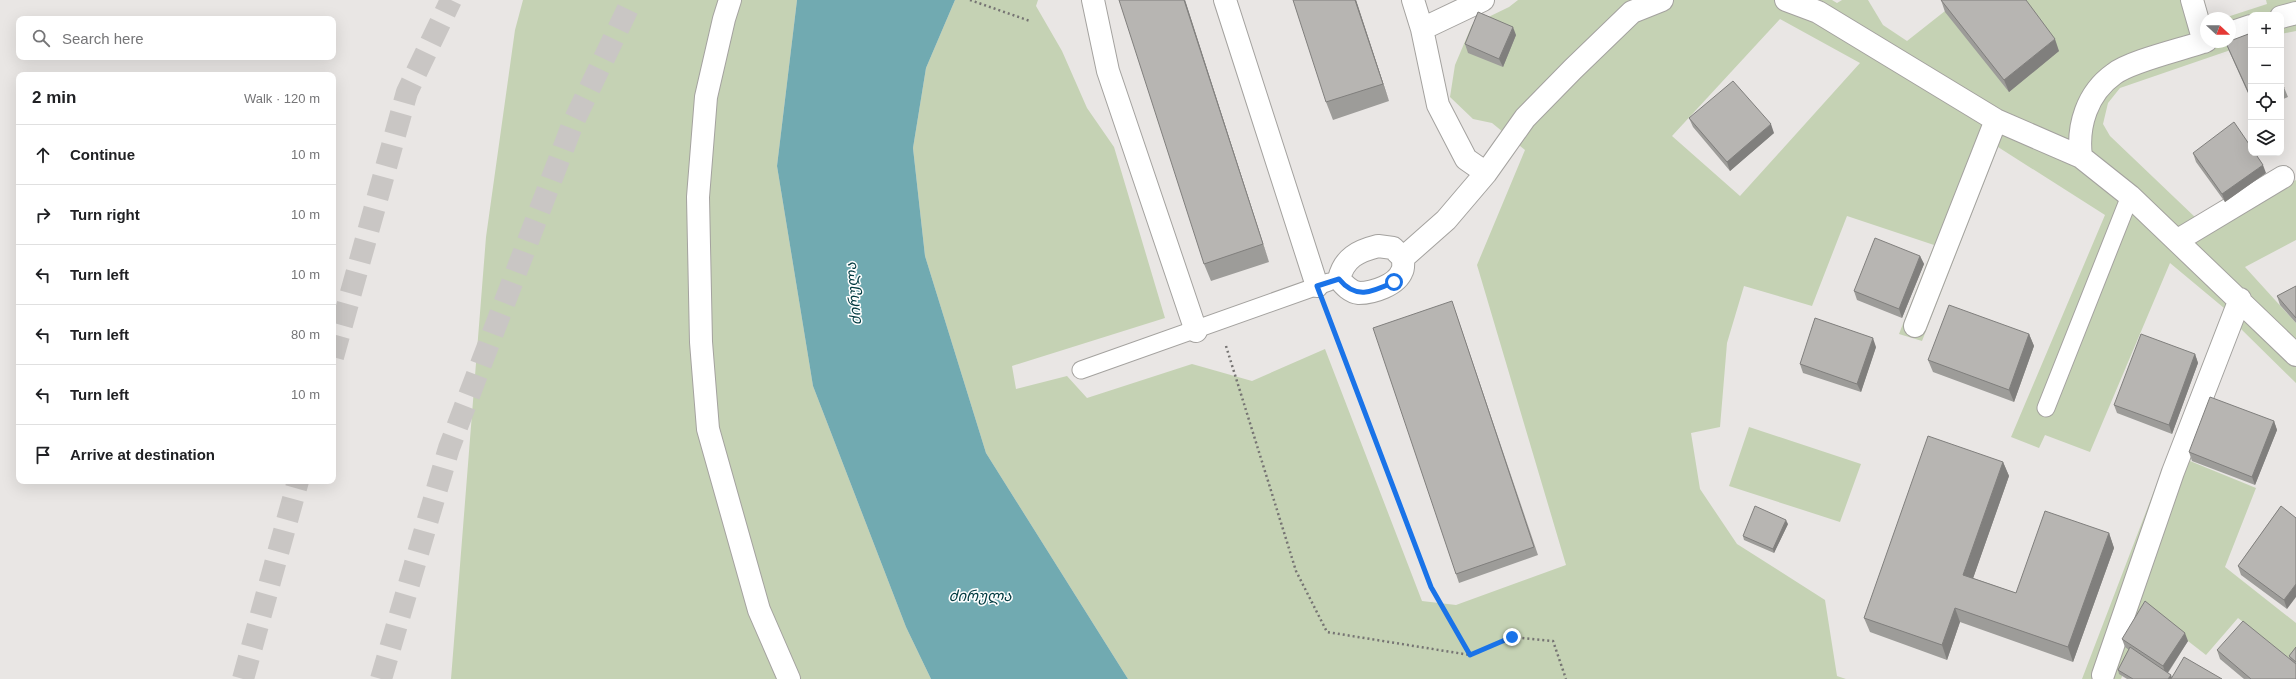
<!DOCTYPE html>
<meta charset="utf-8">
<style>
:root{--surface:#fff;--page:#f6f6f6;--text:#202124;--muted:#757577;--line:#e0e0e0}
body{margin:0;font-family:Helvetica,"Noto Sans Georgian",sans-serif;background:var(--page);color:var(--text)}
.controls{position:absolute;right:12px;top:12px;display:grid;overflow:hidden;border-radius:8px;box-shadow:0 4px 16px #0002}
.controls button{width:36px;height:36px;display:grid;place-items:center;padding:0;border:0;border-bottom:1px solid var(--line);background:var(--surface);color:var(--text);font:20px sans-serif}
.compass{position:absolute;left:2200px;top:12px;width:36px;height:36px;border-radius:50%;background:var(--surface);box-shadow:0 4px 16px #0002;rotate:111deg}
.stop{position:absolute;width:12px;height:12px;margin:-9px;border:3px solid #1a73e8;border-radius:50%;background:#fff}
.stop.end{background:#1a73e8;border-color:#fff;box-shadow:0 1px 4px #0008}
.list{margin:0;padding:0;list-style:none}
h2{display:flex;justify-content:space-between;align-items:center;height:52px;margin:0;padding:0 16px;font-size:17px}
h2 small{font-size:13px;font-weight:400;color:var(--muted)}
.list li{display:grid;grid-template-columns:26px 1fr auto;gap:12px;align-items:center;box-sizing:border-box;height:60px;padding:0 16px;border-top:1px solid var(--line)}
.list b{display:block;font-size:15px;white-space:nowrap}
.list em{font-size:13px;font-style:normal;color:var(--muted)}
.icon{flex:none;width:22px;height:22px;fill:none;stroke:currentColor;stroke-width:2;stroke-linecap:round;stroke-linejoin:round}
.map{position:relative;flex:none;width:2296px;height:679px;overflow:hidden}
.search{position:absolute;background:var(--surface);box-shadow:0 4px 16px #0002;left:16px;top:16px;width:320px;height:44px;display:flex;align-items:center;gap:10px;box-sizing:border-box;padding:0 14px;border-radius:8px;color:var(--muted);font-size:15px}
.panel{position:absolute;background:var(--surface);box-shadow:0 4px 16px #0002;left:16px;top:72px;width:320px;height:412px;border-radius:8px}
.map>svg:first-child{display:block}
.green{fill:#c5d2b4;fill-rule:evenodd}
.water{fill:#71aab1}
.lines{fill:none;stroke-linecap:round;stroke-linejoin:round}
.highway-tunnel{stroke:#c9c6c4;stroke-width:22;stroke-dasharray:22 11;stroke-linecap:butt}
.lane-casing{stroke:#a4a29f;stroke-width:19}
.street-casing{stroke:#a4a29f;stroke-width:24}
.path{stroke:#767473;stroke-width:2.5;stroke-dasharray:2 3;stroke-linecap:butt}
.lane{stroke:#fff;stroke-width:17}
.street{stroke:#fff;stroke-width:22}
.wall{fill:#9d9c99}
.shaded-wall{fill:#807f7d}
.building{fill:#b7b5b2;stroke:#807f7d}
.route{stroke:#1a73e8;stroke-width:5}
.labels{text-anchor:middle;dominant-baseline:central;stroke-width:3;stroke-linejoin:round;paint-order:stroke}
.water-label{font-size:15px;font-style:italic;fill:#013a40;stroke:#fff}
</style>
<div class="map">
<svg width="2296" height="679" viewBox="0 0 2296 679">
<rect width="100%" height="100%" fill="#e9e6e4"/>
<path class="green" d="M523 0H797L777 166 813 386 906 627 931 679H451L486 237 515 30Z
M955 0H1038L1036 6 1062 51 1087 108 1114 147 1165 318 1012 366 1016 389 1067 376 1087 398 1192 364 1252 381 1325 349 1422 601 1456 605 1566 565 1477 265 1525 150 1492 123 1473 119 1450 97 1455 65 1472 25 1509 7 1518 0H1832L1837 3 1842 0H1868L1883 25 1907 41 1959 0H2204L2209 18H2206V42H2230V18H2224L2267 4 2266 0H2296V31L2281 34V15H2251V43L2120 88 2108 103 2103 124 2110 136 2197 219 2286 167 2294 181 2296 180V240L2245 267 2296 323V383L2239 327 2190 461 2256 488 2225 567 2296 623V654L2291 660 2238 618 2206 655 2148 610 2121 679H2082L2224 308 2170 263 2090 452 2045 435 2039 448 2011 437 2105 215 1998 147 1922 341 1899 334 1934 245 1847 216 1812 306 1744 286 1727 343 1720 427 1691 433 1700 489 1737 544 1825 600 1837 676 1846 679H1128L986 453 925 256 913 148 926 68ZM1780 19 1860 63 1740 196 1672 136Z
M1749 427 1861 464 1840 522 1729 486Z"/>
<path class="water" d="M797 0H955L926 68 913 148 925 256 986 453 1128 679H931L906 627 813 386 777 166Z"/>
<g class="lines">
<path class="highway-tunnel" d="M333 357 407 92 451 0
M243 679 298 481
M381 679 449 448 573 123 632 0"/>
<defs>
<path id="lane" d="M1081 370 1329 282
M2046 408 2130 196"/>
<path id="street" d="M730 0 724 19 706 97 698 197 701 342 708 429 759 610 789 679
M1093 0 1108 71 1196 331
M1225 0 1317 286
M1413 0 1422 29
M1483 0 1422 29 1438 105 1466 159 1486 173
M1786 0 1818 12 1996 120 2081 157 2130 196 2296 355
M2192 0 2204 42
M2281 17 2296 13
M2230 33 2251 26
M2081 157C2077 126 2087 93 2114 74 2130 61 2184 49 2206 41
M2178 240 2283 177
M1378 246 1393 248 1403 258C1403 262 1404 268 1402 271 1397 285 1373 293 1359 293 1350 292 1344 285 1339 279 1344 258 1358 251 1378 246Z
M1403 258 1446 220 1486 173 1525 118 1573 69 1632 12 1662 0
M1915 326 1996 120
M2103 675 2173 472 2240 299"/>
</defs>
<use href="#lane" class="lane-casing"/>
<use href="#street" class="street-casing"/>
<path class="path" d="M970 0 1030 21
M1327 313 1431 587 1470 654
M1226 346 1296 571 1327 632 1470 655 1512 637 1553 641 1566 679"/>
<use href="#lane" class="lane"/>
<use href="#street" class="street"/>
</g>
<path class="wall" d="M1185 0 1269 262 1211 281 1204 264Z
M1356 0 1389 101 1333 120 1326 102Z
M1941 0 2059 51 2009 92 1945 12Z
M2251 33V100L2229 51 2226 43Z
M1516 35 1503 67 1468 53 1465 44Z
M2281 80 2288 97 2281 100Z
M1689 118 1774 133 1730 171 1693 127Z
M2193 153 2266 173 2225 202 2196 162Z
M1920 256 1924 264 1902 318 1857 300 1854 291Z
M2296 286V323L2280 305 2277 296Z
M1455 310 1538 555 1459 583 1456 574Z
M2029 334 2034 346 2014 402 1933 372 1928 360Z
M1876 347 1861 392 1803 373 1800 364Z
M2195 354 2198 363 2172 434 2117 413 2114 405Z
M2274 421 2277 430 2255 485 2192 461 2189 452Z
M2003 462 2009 476 1973 578 2016 593 2109 533 2114 548 2073 662 1960 622 1947 660 1870 632 1864 618Z
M2281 506 2287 609 2241 575 2238 566Z
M1788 524 1774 553 1744 540 1743 536Z
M2122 639 2188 641 2168 673 2171 675 2172 678 2222 679H2127L2119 674 2118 670 2129 650 2125 647Z
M2296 647V679H2244L2220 659 2217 650 2290 660 2289 656Z"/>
<path class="shaded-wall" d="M1184 0H1185L1269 262 1263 244Z
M1355 0H1356L1389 101 1383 84Z
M1513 27 1516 35 1503 67 1499 59Z
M2055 39 2059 51 2009 92 2004 80Z
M1771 124 1774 133 1730 171 1727 162Z
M2263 165 2266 173 2225 202 2222 194Z
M1920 256 1924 264 1902 318 1899 309Z
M2029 334 2034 346 2014 402 2009 390Z
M1873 338 1876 347 1861 392 1857 384Z
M2195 354 2198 363 2172 434 2169 425Z
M2274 421 2277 430 2255 485 2252 477Z
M2003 462 2009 476 1969 590 1963 575Z
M1786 520 1788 524 1774 553 1773 549Z
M2109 533 2114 548 2073 662 2068 647Z
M2296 584V597L2287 609 2284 600Z
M1955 608 1960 622 1947 660 1942 645Z
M2185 633 2188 641 2166 675 2163 666Z
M2171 675 2172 679H2168Z"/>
<path class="building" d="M1119 0H1184L1263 244 1204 264Z
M1293 0H1355L1383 84 1326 102Z
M1941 0H2026L2055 39 2004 80Z
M1478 12 1513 27 1499 59 1465 44Z
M2251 33V98L2226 43 2230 42V41Z
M2281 80 2284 88 2281 90Z
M1733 81 1771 124 1727 162 1689 118Z
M2234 122 2251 147V153H2255L2263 165 2222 194 2193 153Z
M1875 238 1920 256 1899 309 1854 291Z
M2296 286V318L2277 296Z
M1452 301 1534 547 1456 574 1373 328Z
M1949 305 2029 334 2009 390 1928 360Z
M1815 318 1873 338 1857 384 1800 364Z
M2141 334 2195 354 2169 425 2114 405Z
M2210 397 2274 421 2252 477 2189 452Z
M1928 436 2003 462 1963 575 2016 593 2045 511 2109 533 2068 647 1955 608 1942 645 1864 618Z
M1755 506 1786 520 1773 549 1743 536Z
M2281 506 2296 518V584L2284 600 2238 566Z
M2145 601 2185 633 2163 666 2122 639Z
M2243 621 2296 664V679H2251L2217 650Z
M2130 647 2171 675 2168 679H2133L2118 670Z
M2296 647V662L2289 656Z
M2184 657 2222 679H2171Z"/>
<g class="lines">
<path class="route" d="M1394 282C1372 292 1356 300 1339 279L1317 286 1431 587 1470 655 1512 637"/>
</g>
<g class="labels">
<g class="water-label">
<text transform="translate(853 294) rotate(-95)">ძირულა</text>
<text x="980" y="595">ძირულა</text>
</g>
</g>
</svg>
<div class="controls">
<button>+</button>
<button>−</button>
<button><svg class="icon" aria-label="locate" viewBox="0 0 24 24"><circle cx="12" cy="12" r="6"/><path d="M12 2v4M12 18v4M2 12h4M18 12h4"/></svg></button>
<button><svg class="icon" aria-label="layers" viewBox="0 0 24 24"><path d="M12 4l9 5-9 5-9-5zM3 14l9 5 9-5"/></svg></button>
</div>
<svg class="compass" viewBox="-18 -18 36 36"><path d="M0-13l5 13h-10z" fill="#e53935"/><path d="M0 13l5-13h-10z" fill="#757577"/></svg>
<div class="stop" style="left:1394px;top:282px"></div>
<div class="stop end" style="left:1512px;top:637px"></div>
<div class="search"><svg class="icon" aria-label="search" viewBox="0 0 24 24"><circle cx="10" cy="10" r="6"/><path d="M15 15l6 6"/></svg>Search here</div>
<section class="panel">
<h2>2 min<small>Walk · 120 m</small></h2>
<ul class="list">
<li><svg class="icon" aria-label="ahead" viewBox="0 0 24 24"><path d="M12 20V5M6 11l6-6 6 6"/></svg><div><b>Continue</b></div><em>10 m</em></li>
<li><svg class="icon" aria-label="right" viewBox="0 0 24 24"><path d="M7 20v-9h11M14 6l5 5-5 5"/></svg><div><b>Turn right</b></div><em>10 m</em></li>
<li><svg class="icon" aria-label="left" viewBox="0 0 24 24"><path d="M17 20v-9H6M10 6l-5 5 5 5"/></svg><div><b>Turn left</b></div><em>10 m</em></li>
<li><svg class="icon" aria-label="left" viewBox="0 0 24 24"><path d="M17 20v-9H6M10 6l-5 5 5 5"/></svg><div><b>Turn left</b></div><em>80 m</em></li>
<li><svg class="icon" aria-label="left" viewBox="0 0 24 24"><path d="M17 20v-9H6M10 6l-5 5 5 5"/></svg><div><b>Turn left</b></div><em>10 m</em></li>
<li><svg class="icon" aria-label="arrive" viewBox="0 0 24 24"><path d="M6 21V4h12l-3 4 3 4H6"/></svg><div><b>Arrive at destination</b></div></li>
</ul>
</section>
</div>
